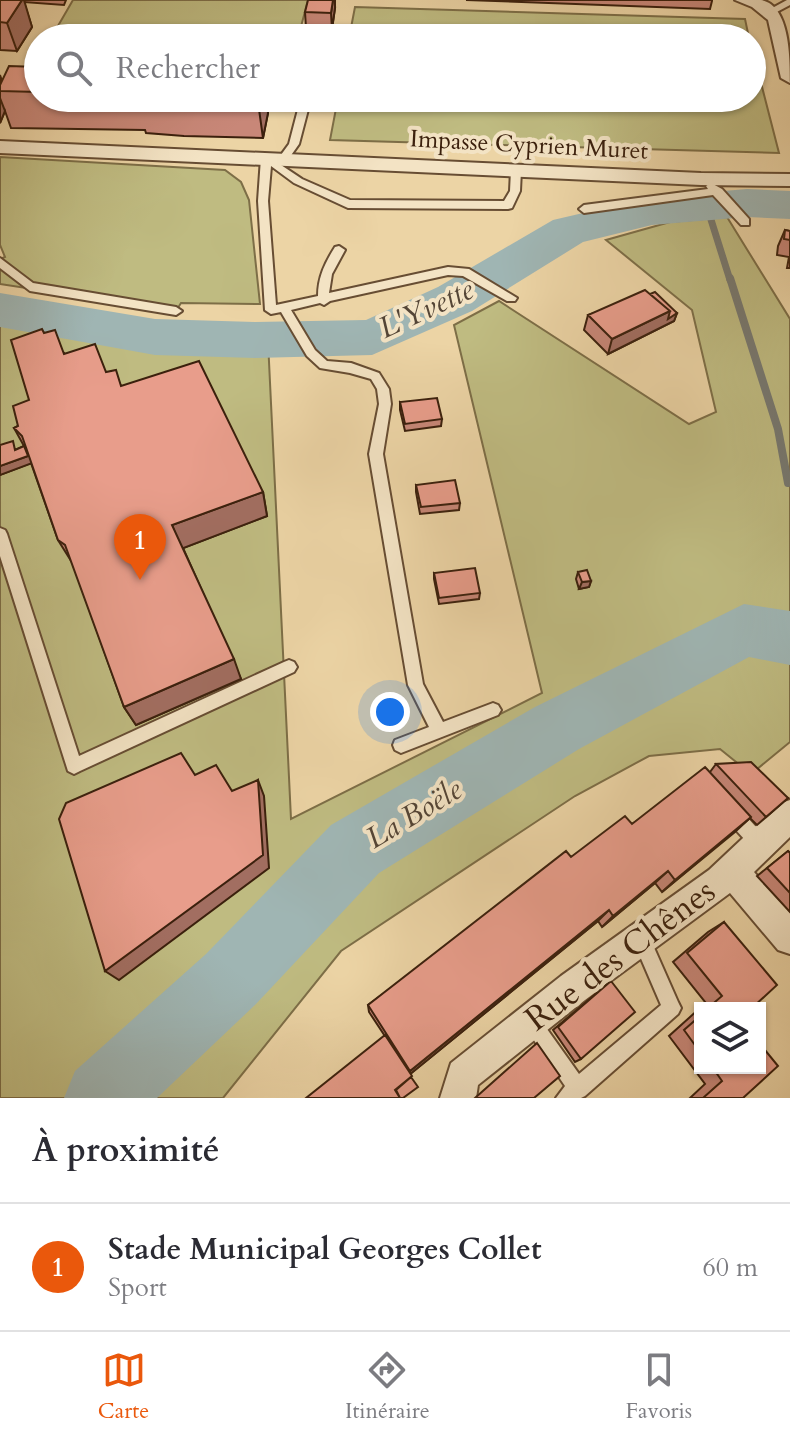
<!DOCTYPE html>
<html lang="fr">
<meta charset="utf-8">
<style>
:root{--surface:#fff;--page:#f7f7f7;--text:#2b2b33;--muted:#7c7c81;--line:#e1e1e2;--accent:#ea580c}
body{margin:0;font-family:Cardo,serif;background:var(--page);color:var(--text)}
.controls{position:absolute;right:24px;bottom:24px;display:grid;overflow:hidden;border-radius:0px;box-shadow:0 2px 6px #0004}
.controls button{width:72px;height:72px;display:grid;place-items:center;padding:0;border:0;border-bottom:2px solid var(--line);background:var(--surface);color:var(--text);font:40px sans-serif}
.you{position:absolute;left:390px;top:712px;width:28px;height:28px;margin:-20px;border:6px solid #fff;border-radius:50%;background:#1a73e8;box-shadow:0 0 0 12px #1a73e833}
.badge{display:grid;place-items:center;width:52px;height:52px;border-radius:50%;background:var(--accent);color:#fff;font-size:26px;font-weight:700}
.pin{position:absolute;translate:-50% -66px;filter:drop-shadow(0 2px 4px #0008)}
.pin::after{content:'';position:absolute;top:42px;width:28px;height:24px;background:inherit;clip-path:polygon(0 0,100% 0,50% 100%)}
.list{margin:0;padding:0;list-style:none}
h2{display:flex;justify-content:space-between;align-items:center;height:104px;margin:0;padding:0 32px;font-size:34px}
h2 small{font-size:26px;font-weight:400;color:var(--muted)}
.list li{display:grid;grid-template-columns:52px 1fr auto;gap:24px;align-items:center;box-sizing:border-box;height:128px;padding:0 32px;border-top:2px solid var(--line)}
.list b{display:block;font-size:30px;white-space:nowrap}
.list p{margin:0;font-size:26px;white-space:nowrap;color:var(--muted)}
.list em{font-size:26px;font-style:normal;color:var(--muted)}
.icon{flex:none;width:44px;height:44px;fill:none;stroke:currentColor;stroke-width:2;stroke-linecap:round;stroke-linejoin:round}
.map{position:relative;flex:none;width:790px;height:1098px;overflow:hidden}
.search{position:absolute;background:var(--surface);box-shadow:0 2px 6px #0004;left:24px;right:24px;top:24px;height:88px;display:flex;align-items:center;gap:20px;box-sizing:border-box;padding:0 28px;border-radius:44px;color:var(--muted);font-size:30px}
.sheet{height:232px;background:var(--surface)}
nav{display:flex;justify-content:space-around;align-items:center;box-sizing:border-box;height:112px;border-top:2px solid var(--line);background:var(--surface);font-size:22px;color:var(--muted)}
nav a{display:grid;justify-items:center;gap:4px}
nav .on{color:var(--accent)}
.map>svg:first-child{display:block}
.green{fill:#bfbb81;stroke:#7d6e47;stroke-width:2}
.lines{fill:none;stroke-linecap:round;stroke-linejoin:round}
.stream-far1{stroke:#777971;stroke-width:7}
.stream{stroke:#777971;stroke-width:8}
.river{fill:#9fb5b3;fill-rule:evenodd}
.lane-casing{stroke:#674d33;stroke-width:4}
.street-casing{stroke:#674d33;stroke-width:4}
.lane{fill:#f3e3c4;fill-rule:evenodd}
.street{fill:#f3e3c4;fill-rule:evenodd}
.wall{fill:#c88778;stroke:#3b200d;stroke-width:2}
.shaded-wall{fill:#a26e61;stroke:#3b200d;stroke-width:2}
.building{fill:#e89d8b;stroke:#3b200d;stroke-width:2}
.labels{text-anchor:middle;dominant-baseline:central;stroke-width:8;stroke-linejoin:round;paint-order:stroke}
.far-street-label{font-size:24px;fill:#3b200d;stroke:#f3e3c4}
.water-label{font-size:30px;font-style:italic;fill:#544536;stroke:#f3e3c4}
.near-street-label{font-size:34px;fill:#3b200d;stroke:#f3e3c4}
</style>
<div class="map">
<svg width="790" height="1098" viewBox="0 0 790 1098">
<rect width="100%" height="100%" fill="#ecd4a5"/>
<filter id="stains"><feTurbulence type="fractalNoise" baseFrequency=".0025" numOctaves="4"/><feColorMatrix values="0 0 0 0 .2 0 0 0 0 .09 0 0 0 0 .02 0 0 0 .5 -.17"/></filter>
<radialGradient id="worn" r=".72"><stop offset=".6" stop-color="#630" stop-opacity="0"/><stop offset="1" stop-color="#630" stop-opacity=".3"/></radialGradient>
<path class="green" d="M73 0H308L298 38H51Z
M355 7 745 19 749 38H349Z
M752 48 779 153 330 140 338 98H752Z
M0 157 225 170 241 182 249 200 260 304 181 303 176 311 0 284V259L5 257 0 245Z
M727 217 790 319V742L751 774 720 749 649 756 575 796 341 951 223 1098H0V310L155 337 268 341 291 819 542 693 454 325 499 301 689 424 716 412 692 310 606 240 670 222Z"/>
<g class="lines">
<path class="stream-far1" d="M707 207 730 280"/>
<path class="stream" d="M730 278 778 429 788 483"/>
<path class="river" d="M747 189 790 191V219L747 217 652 225 583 242 472 311 372 355 255 358 155 355 0 327V293L155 319 255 322 366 320 438 287 553 220 652 197Z
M744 604 790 611V665L749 657 579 749 379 873 256 1004 157 1098H64L75 1071 206 954 331 825 535 707Z"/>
<defs>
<path id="lane" d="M787 0H790V5L773 14 765 12Z
M301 98H311L299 144 287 161H279L278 159 289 144Z
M266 155 302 179 350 200 504 201 510 191 511 170 516 167 521 170 520 191 512 208 508 209 348 208 294 183 271 166 268 201 276 305 318 296C318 277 325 263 335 247L339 246 345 250 332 274 329 293 448 267 469 269 517 298 515 301H507L463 276 448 275 330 301 324 305 320 303 291 310 315 350 327 361 351 363 379 373 389 389 391 404 383 454 423 684 443 722 493 703 498 705 501 710 498 715 401 753 395 750 393 745 395 740 429 727 408 685 369 454 379 404 377 389 371 379 350 373 320 368 307 356 281 312 271 314 265 310 258 201 261 158Z
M711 183 722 189 749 219V225H741L713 195 584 213 579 209 584 205 708 189 706 186Z
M0 258 33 283 176 307 182 311 176 315 30 291 0 268Z
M0 528 5 530 7 534 79 756 284 662 289 660 294 662 297 667 294 672 80 771 74 774 68 771 0 556Z
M730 803 736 805 768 840 770 846 768 852 762 854 756 852 724 817 722 811 724 805Z
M642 931 648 934 678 1002 681 1008 678 1014 585 1096 581 1098H556L565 1086 525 1027 522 1021 525 1015 531 1012 537 1015 579 1074 661 1005 633 940 636 934Z"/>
<path id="street" d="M735 0C743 0 752 0 761 0 790 5 790 58 790 83L781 78 768 20 752 7Z
M0 141 701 173 790 174V186L701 185 0 153Z
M790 800V837L754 872 790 913V954L778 950 730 893 585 1000 478 1085 476 1098H440L451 1063 561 976 709 870 779 804Z"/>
</defs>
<use href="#lane" class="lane-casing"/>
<use href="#street" class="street-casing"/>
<use href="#lane" class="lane"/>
<use href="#street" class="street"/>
</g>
<path class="wall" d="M0 0H66L64 5 24 2 32 27 17 51 0 50Z
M466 0H712V1L710 9Z
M335 8 332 29 306 28 305 12Z
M38 67V98H266L268 113 263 138 184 136 146 133 145 130 11 128 5 111 0 123V75L2 81Z
M785 230 790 231V268H787L789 257 777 255 778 246Z
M650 294 677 313 674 321 608 354 584 330 588 315Z
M44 333 65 354 106 372 121 386 263 492 267 516 183 548 241 679 136 725 124 707 73 564 58 540 31 463 0 475 17 449 24 446 14 428 18 426 29 400Z
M400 402 442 419 441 426 405 431 400 410Z
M416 485 460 503 459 510 420 514 416 492Z
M578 572 591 581 589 587 579 589 576 579Z
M434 573 480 593 479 599 439 604 434 579Z
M716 764 788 798 757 825 750 818 662 892 655 883 602 927 598 921 410 1074 369 1012 368 1005 571 857 632 824 710 772Z
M788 851 790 853V912L757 876Z
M724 922 752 1008H700L706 1003 673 962 708 932Z
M605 986 581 1059 575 1062 553 1030Z
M700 1008V1068H760L743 1098H690L705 1084 669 1036Z"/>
<path class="shaded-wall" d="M22 0H24L32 27 17 51 7 23Z
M333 0H335V8L332 29 331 13Z
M0 98 5 111 0 123Z
M259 98H266L268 113 263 138 258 102Z
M670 311 677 313 674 321 608 354 612 339Z
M31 455 35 462 0 475V466Z
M263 492 267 516 181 549 172 525Z
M591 581 589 587 579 589 582 582Z
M234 659 241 679 136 725 124 707Z
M258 780 264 796 269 868 119 980 105 971Z
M751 817 735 832 662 892 675 880Z
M668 871 655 883 602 927 613 916Z
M609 910 598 921 409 1075 410 1071Z"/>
<path class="building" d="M0 0H22L7 23 0 22Z
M308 0H333L331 13 305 12Z
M58 35 100 37 99 38H57Z
M9 66 38 67V92L0 91V85Z
M156 98H259L258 102Z
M785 230 790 231V240L784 239Z
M645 290 670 311 612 339 588 315Z
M655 292 677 313 668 319 670 311 650 294Z
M42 329 44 333 55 330 64 354 95 344 106 372 116 370 121 386 199 361 263 492 172 525 234 659 124 707 65 545 58 540 22 436 14 428 18 426 13 406 29 400 11 340Z
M437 398 442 419 405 424 400 402Z
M13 441 15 450 24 446 28 456 0 466V445Z
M455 480 460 503 421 507 416 485Z
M475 568 480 593 439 598 434 573Z
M587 570 591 581 582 582 578 572Z
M181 753 195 775 216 765 232 791 258 780 263 855 105 971 59 819 66 803Z
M751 762 788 798 766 817 716 764Z
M705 767 751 817 675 880 668 871 613 916 609 910 410 1071 368 1005 566 851 571 857 625 816 632 824Z
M788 851 790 853V893L767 868Z
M724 922 777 985 752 1008H708L722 996 687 953Z
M611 981 635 1012 581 1059 558 1027Z
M700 1016V1052L684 1030Z
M385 1035 412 1076 395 1090 400 1098H306Z
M537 1043 560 1076 534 1098H475Z
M760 1044 778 1066 743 1098H703L722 1081 713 1068H760Z
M411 1077 418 1087 403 1098H400L396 1090Z"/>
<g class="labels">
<g class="far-street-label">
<text transform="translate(529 145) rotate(3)">Impasse Cyprien Muret</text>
</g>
<g class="water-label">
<text transform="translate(426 309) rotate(-25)">L'Yvette</text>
<text transform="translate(414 814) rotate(-31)">La Boële</text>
</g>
<g class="near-street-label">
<text transform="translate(620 955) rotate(-37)">Rue des Chênes</text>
</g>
</g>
<rect width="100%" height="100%" filter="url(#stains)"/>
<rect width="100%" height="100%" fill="url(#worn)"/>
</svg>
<div class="controls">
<button><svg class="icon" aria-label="layers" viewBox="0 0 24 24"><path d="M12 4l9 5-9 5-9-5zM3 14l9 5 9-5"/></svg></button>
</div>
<div class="you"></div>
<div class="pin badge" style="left:140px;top:580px">1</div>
<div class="search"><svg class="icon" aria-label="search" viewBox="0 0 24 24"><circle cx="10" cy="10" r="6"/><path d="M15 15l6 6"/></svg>Rechercher</div>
</div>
<section class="sheet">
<h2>À proximité<small></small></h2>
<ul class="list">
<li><span class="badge">1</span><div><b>Stade Municipal Georges Collet</b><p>Sport</p></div><em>60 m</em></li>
</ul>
</section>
<nav>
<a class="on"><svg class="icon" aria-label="map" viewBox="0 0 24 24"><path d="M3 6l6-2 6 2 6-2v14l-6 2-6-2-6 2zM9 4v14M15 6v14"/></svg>Carte</a>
<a><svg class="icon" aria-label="directions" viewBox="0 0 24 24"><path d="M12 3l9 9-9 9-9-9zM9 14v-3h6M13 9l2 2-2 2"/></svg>Itinéraire</a>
<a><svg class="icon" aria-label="saved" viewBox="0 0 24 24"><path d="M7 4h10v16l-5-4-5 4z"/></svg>Favoris</a>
</nav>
